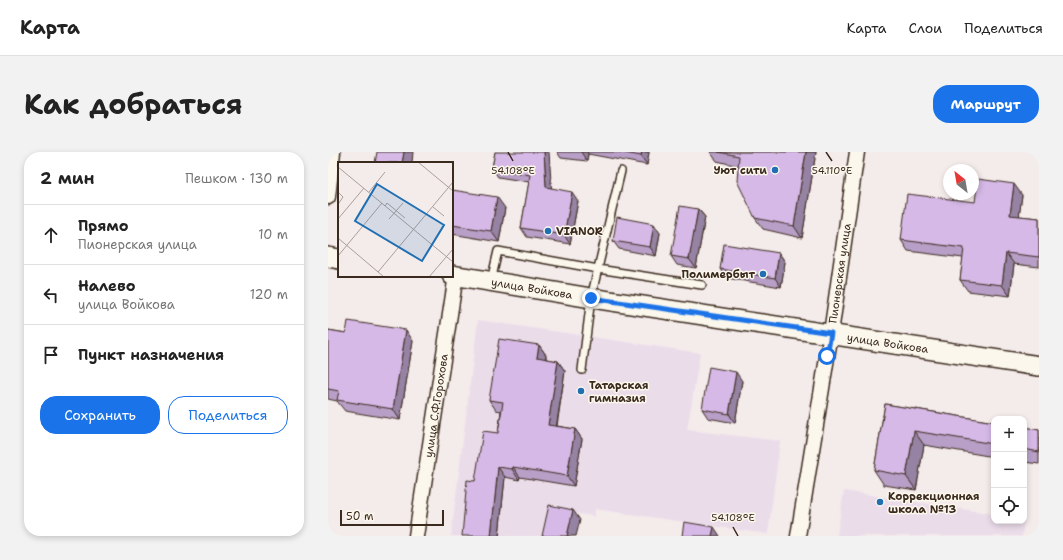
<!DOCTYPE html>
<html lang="ru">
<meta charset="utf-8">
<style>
:root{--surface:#fff;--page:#f2f2f2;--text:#222;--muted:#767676;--line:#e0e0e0;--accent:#1a73e8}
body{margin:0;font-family:"Shantell Sans",sans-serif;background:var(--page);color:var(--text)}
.controls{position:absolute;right:12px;bottom:12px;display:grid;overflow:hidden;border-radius:8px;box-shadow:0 2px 6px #0003}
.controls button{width:36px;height:36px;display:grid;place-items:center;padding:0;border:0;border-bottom:1px solid var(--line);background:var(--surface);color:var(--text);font:20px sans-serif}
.compass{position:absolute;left:615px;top:12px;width:36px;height:36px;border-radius:50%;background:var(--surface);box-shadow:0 2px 6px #0003;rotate:329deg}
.scale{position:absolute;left:12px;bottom:10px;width:104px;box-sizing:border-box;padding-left:4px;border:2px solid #3b2a1e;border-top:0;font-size:11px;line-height:14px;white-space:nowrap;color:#3b2a1e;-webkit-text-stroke:3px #fbf7ec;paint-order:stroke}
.stop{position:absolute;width:12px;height:12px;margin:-9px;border:3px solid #1a73e8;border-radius:50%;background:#fff}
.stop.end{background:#1a73e8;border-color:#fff;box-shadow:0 1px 4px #0008}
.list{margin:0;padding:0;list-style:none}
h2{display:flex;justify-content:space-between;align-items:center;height:52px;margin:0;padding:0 16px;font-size:17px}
h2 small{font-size:13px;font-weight:400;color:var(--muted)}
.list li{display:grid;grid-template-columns:26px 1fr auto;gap:12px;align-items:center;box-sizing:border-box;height:60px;padding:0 16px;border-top:1px solid var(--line)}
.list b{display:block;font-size:15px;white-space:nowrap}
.list p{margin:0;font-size:13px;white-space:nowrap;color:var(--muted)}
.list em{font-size:13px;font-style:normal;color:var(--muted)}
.actions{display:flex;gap:8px;padding:12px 16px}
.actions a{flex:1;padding:9px 0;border:1px solid var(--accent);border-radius:16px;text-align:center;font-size:14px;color:var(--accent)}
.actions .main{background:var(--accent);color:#fff}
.icon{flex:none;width:22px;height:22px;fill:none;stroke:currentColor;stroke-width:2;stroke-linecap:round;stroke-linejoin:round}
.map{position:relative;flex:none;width:711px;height:384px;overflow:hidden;border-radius:16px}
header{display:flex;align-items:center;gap:24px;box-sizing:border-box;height:56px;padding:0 20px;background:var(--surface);border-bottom:1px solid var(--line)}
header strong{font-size:19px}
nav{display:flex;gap:22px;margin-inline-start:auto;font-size:14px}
.intro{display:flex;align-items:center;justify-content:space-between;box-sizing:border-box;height:96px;padding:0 24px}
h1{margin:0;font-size:28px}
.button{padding:10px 18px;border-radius:16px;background:var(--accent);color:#fff;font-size:14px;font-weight:700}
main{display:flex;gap:24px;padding:0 24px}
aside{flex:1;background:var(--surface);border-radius:16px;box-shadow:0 2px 6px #0003}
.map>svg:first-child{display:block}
.built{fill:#ebdcea}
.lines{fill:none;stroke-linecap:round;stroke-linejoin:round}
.lane-casing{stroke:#3b2a1e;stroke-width:10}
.street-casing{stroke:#3b2a1e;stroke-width:17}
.secondary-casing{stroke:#3b2a1e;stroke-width:22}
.lane{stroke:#fbf7ec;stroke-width:7}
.street{stroke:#fbf7ec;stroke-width:14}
.secondary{stroke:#fbf7ec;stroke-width:19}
.wall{fill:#b89fc7;stroke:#3b2a1e}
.shaded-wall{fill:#9682a2;stroke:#3b2a1e}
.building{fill:#d6b9e7;stroke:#3b2a1e}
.route{stroke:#1a73e8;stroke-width:5}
.ticks{fill:none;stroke:#3b2a1e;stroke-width:1.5}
.poi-dot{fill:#1f6fb2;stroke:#fbf7ec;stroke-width:1.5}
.labels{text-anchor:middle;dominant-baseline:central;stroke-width:3;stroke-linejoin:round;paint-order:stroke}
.poi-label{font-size:11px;font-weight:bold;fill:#3b2a1e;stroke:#fbf7ec;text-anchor:start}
.street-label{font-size:11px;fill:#3b2a1e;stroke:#fbf7ec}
.inset-road{fill:none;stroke:#aa9e99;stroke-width:1}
.view{fill:#1f6fb2;fill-opacity:0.15;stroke:#1f6fb2;stroke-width:2}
.inset-edge{fill:none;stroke:#3b2a1e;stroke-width:2}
.ticks-label{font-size:10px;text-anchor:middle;fill:#3b2a1e;stroke:#fbf7ec;stroke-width:3;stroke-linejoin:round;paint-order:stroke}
</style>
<header>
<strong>Карта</strong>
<nav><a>Карта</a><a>Слои</a><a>Поделиться</a></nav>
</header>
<div class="intro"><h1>Как добраться</h1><a class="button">Маршрут</a></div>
<main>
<aside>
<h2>2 мин<small>Пешком · 130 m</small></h2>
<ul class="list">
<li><svg class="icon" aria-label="ahead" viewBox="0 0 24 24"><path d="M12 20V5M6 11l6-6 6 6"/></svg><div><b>Прямо</b><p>Пионерская улица</p></div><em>10 m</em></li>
<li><svg class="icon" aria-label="left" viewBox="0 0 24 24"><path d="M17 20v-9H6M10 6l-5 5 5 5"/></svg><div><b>Налево</b><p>улица Войкова</p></div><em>120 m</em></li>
<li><svg class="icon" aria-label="arrive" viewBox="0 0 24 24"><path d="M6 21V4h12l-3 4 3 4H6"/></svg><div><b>Пункт назначения</b></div></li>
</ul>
<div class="actions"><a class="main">Сохранить</a><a>Поделиться</a></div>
</aside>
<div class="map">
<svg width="711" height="384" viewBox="0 0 711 384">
<rect width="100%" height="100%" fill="#f4ebeb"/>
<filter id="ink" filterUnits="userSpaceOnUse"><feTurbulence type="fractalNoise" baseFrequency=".025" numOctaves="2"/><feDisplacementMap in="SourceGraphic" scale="8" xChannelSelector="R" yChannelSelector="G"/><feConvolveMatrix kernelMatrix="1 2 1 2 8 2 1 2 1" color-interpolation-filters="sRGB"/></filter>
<g filter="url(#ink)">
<path class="built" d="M150 168 372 201 359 278 452 289 440 382 267 357 266 364 222 358 217 384H123Z
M516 339 666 362V369H696L694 384H509Z"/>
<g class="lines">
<defs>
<path id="lane" d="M163 129 170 99 270 117 374 133
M254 218 263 146 293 19"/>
<g id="street">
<path d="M0 45 5 0"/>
<path id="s1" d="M88 384 128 123"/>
<path id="s2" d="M470 384 503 181 529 0"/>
</g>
<g id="secondary">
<path d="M0 105 11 107"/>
<path id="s3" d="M124 123 263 146 711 214"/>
</g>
</defs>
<use href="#lane" class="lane-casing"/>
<use href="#street" class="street-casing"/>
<use href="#secondary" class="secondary-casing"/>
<use href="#lane" class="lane"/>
<use href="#street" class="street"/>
<use href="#secondary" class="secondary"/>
</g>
<path class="wall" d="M167 0 223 36 250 49 242 92 199 85 193 76 201 30 170 25 164 16Z
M229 0H321L319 13 260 2 259 9 233 6Z
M382 0H488L474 86 435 77 427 66 410 14 389 9Z
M124 38 177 56 171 90 124 82Z
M694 43 691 64 711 66V115L686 112 682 144 640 139 632 128 635 106 580 99 573 88 647 50Z
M370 57 377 65 368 116 349 113 343 104Z
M332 81 328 104 291 97 285 89Z
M451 101 457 110 453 135 398 126 392 117Z
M0 178 18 181 85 189 72 268 17 259 9 249 0 247Z
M211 193 218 203V207L230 209 237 219 229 274 247 277 254 287 246 334 192 325 191 328 177 325 171 384 147 329 170 281 173 259 168 258 161 248Z
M414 229 407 271 380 266 374 257Z
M557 252 666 270V305L596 293 588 338 556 333 546 318Z
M696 275 711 278V312L696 310Z"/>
<path class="shaded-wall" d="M76 0H85L84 11H74Z
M216 0H221L224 44 218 35Z
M253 0H259L260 2 259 9Z
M314 0H321L319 13 313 4Z
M478 0H488L474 86 466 74Z
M686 32 694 43 690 74 682 63Z
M244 40 250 49 242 92 236 83Z
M169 45 177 56 171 90 163 79Z
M370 57 377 65 368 116 361 107Z
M326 72 332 81 328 104 322 95Z
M451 101 457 110 453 135 447 126Z
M678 101 686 112 682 144 674 133Z
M78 178 85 189 72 268 65 257Z
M211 193 218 203 216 215 209 205Z
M230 209 237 219 227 283 220 273Z
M408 220 414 229 407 271 401 262Z
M247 277 254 287 246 334 239 324Z
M586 279 596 293 588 338 578 324Z
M170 315 177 325 171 384H163Z
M185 315 192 325 191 328 184 317Z
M245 358 252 368 248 384H239Z
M386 375 392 384H384Z"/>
<path class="building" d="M49 0H76L74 11H47Z
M167 0H216L218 35 244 40 236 83 193 76 202 23 164 16Z
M291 0H314L313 4Z
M390 0H478L466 74 427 66 409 29 411 4Z
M650 27 686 32 682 63 711 66V105L678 101 674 133 632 128 636 96 573 88 579 42 647 50Z
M124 38 169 45 163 79 124 73Z
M352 54 370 57 361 107 343 104Z
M289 65 326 72 322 95 285 89Z
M396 92 451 101 447 126 392 117Z
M20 169 78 178 65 257 9 248 11 239 0 237V178L18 181Z
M171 187 211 193 209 205 230 209 220 273 247 277 239 324 185 315 184 317 170 315 163 384H134L139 328 147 329 155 279 170 281 175 250 161 248Z
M381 215 408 220 401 262 374 257Z
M557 252 666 270V292L586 279 578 324 546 318Z
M696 275 711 278V300L696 297Z
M221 353 245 358 239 384H214Z
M356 370 386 375 384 384H354Z"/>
</g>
<g class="lines" filter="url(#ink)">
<path class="route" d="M263 146 503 181 499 204"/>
</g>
<path class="ticks" d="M180 0 185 9M498 0 504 9M405 375 410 384"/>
<g class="poi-dot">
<circle cx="447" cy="18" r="4"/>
<circle cx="220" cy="79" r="4"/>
<circle cx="435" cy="122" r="4"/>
<circle cx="253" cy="239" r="4"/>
<circle cx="552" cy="350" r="4"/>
</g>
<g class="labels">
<g class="poi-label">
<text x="439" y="18" text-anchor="end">Уют сити</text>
<text x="228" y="79">VIANOR</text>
<text x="427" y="122" text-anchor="end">Полимербыт</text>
<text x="261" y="233">Татарская<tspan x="261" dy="13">гимназия</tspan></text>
<text x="560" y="344">Коррекционная<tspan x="560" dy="13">школа №13</tspan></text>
</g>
<g class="street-label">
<text stroke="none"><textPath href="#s2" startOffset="266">Пионерская улица</textPath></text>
<text stroke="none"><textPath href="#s3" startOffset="81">улица Войкова</textPath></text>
<text stroke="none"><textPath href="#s3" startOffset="441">улица Войкова</textPath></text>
<text stroke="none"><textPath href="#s1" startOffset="132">улица С.Ф.Горохова</textPath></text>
</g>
</g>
<g transform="translate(10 10)">
<rect width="115" height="115" fill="#f4ebeb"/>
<path class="inset-road" d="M80 0 115 29M0 5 115 100M0 30 5 35 1 41M31 30 47 10M47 44 49 41 67 56M95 45 106 54M0 57 26 26M51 57 65 41M0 76 46 115M0 94 44 41M40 110 115 20M91 115 115 87"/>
<path class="view" d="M39 22 106 63 84 99 17 59Z"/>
<rect width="115" height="115" class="inset-edge"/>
</g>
<g class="ticks-label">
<text x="185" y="22">54.108°E</text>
<text x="504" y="22">54.110°E</text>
<text x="405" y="369">54.108°E</text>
</g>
</svg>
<div class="controls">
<button>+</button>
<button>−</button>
<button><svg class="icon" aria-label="locate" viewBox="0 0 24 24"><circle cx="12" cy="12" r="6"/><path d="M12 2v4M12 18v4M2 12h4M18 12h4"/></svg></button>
</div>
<svg class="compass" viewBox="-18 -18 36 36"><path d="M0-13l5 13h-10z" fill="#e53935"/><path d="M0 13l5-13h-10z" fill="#767676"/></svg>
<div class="scale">50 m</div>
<div class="stop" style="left:499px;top:204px"></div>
<div class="stop end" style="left:263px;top:146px"></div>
</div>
</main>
